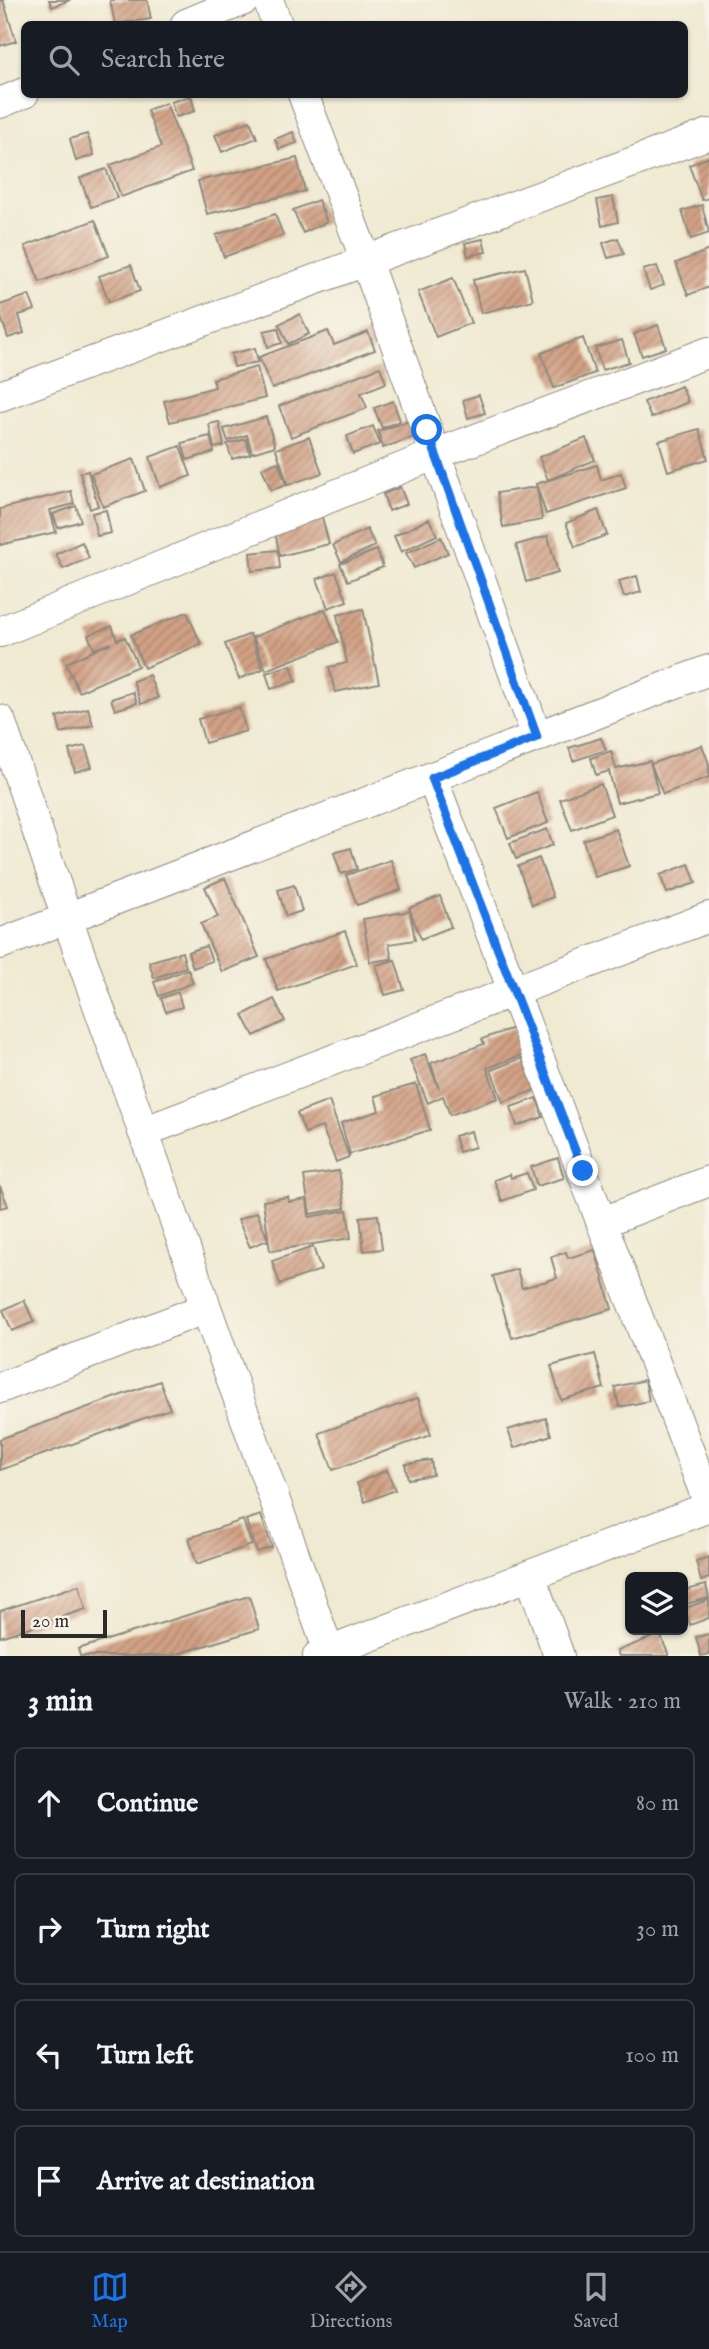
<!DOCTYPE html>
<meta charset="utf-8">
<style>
:root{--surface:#171b24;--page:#20242c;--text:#f1f3f6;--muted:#9ea1a6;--line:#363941;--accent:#1a73e8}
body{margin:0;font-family:"IM FELL English",serif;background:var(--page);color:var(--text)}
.controls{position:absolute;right:21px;bottom:21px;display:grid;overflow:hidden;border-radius:10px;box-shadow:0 2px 5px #0004}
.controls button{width:63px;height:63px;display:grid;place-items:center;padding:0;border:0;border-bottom:2px solid var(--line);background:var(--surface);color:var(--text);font:35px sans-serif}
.scale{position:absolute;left:21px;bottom:18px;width:86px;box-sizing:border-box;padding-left:7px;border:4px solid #2b2b2b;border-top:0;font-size:19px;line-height:24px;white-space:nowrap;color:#2b2b2b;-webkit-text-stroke:5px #f7f3e8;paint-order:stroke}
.stop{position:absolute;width:21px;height:21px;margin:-16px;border:5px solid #1a73e8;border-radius:50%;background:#fff}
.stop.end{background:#1a73e8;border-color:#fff;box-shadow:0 2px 7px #0008}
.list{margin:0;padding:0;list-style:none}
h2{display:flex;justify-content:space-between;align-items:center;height:91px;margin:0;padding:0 28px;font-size:30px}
h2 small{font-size:23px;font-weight:400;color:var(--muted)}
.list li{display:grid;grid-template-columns:46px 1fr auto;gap:21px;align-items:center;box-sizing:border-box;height:112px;margin:0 14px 14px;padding:0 14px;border:2px solid var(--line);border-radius:10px}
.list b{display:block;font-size:26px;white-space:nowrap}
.list em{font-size:23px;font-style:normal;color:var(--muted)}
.icon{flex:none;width:38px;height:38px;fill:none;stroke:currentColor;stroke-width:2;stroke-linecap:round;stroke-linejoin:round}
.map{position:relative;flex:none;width:709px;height:1656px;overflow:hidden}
.search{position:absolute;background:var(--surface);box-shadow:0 2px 5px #0004;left:21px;right:21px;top:21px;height:77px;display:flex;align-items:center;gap:18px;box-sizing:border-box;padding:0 24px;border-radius:10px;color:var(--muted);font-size:26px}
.sheet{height:595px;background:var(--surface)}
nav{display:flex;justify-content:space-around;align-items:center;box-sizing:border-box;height:98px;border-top:2px solid var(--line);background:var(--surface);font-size:19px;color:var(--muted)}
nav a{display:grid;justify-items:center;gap:4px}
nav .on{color:var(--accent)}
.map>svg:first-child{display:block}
.building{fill:url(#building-hatch)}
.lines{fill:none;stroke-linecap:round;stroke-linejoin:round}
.street-casing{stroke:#8e8a7e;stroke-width:32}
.street{stroke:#fff;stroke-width:30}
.route{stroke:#1a73e8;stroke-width:9}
</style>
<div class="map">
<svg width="709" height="1656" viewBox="0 0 709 1656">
<defs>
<pattern id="building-hatch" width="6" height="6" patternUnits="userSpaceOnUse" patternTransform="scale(1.75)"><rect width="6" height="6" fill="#d2a185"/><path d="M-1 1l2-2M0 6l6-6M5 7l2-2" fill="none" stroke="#ab836d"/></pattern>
</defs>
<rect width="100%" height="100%" fill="#f7f3e8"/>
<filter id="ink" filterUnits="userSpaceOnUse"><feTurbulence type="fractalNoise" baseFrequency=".0143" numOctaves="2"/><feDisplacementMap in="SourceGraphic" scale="14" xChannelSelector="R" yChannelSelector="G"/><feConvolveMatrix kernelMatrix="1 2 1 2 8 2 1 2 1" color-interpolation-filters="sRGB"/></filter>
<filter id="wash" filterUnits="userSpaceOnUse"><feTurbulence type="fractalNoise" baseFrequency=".00686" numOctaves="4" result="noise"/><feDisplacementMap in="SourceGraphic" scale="28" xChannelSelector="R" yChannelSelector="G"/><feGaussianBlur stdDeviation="1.57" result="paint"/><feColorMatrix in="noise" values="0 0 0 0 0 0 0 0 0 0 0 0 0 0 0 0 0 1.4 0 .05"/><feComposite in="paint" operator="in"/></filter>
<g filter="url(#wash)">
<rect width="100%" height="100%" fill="#f0ead2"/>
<g id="blocks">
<path class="building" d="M0 0H3L16 41 0 46Z
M49 0H70L52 7Z
M110 0H147L151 19 115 24Z
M191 96 195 111 176 117 171 102Z
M166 103 192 171 121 197 110 165 161 147 147 110Z
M250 121 257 138 222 152 215 135Z
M293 132 297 143 279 149 275 139Z
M87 134 94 155 76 161 70 139Z
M709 157V198L702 200 689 165Z
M297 158 305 191 207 214 198 181Z
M106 169 117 198 91 207 80 178Z
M613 197 618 222 602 226 597 200Z
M318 200 327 222 303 233 293 210Z
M702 205 709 233 691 239 682 211Z
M275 214 283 235 224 257 216 235Z
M95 220 109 256 40 282 25 246Z
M618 238 624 254 608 258 603 243Z
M483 239 486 252 468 256 465 243Z
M709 250V287L688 295 676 263Z
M131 265 140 291 109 302 99 276Z
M657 266 664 285 650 290 643 270Z
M525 268 533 300 481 313 473 280Z
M453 278 471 323 436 337 418 292Z
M29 295 35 310 19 315 24 333 8 338 0 314V305Z
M300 314 309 334 288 344 279 324Z
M658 325 666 348 642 356 634 334Z
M278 328 282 343 268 347 264 331Z
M328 331 334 345 368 332 375 350 272 389 259 357Z
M583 338 595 373 554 388 541 353Z
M622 340 629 362 602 370 595 348Z
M255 348 258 362 234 367 231 354Z
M257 367 265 398 170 422 164 401 215 387 213 379Z
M380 367 386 383 361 393 367 408 291 437 279 406Z
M681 386 688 402 651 418 644 402Z
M479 395 485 413 468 418 463 400Z
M393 401 400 421 382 428 374 408Z
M266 417 275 446 252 453 247 435 228 441 224 429Z
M415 419 420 435 383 448 378 431Z
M219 422 224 446 214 448 209 424Z
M373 426 380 444 353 454 347 436Z
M699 429 708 459 668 471 659 441Z
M210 436 214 452 187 460 182 443Z
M309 437 322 473 288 485 276 449Z
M586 438 595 460 548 480 539 457Z
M246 439 250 454 232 459 227 444Z
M180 446 191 476 160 487 150 457Z
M134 459 145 491 103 507 91 474Z
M278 462 286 485 271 490 262 468Z
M597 465 601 480 621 473 626 488 546 514 536 484Z
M88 471 98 506 90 509 80 473Z
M400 487 407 504 389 511 383 494Z
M537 487 542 520 503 527 497 493Z
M71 491 74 504 50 510 56 532 0 545V509Z
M76 506 81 521 58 528 53 514Z
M106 510 111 533 97 536 92 513Z
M598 510 607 535 575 547 566 523Z
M322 517 329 544 280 556 274 528Z
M429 519 437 535 401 552 394 536Z
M367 529 375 546 341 562 333 545Z
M548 536 558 573 526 582 516 545Z
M441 537 448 553 414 568 406 553Z
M82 542 89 558 63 569 56 554Z
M278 550 280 568 252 571 250 553Z
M377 550 383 567 348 581 340 564Z
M336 572 347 601 328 608 317 579Z
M637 576 641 592 624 597 619 581Z
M325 609 338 642 266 670 253 637Z
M363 609 379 683 335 692 329 667 347 663 337 615Z
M187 612 201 644 144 668 131 635Z
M112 626 117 640 125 637 138 666 79 692 66 663 111 643 94 649 88 635Z
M250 634 263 669 239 679 225 644Z
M291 665 296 681 271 689 266 673Z
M149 675 158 698 141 704 133 681Z
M133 692 137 703 115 710 111 699Z
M239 707 246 731 205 743 198 719Z
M88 708 93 725 61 733 57 717Z
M601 738 606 750 573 761 569 748Z
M702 745 709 764V777L663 794 651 764Z
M85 746 92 767 75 772 69 750Z
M611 751 616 769 650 761 658 793 617 803 609 771 596 775 591 758Z
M601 784 612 815 572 830 560 799Z
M537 792 548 823 508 838 496 808Z
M547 829 553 845 516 859 510 843Z
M616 829 629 866 595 877 583 840Z
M351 848 357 869 341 874 334 853Z
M539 858 553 897 532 905 518 866Z
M391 860 401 890 357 905 346 875Z
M689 864 696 883 667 893 660 875Z
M225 878 259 957 222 972 201 924 218 917 205 887Z
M294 885 302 911 286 916 278 890Z
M440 896 451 927 421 939 409 908Z
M410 911 415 940 389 944 392 959 370 962 363 919Z
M345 931 357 964 278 991 266 959Z
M206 946 212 961 193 968 188 952Z
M182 952 186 967 154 978 149 962Z
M395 960 404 990 385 995 376 965Z
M188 969 193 983 159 996 154 982Z
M178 992 182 1007 166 1012 161 998Z
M274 999 285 1021 254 1036 243 1015Z
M513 1028 523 1055 487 1068 498 1098 450 1115 443 1096 428 1103 410 1060 425 1054 439 1089 431 1063 484 1044 482 1039Z
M522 1058 535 1090 503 1102 491 1070Z
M416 1084 430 1130 350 1154 341 1123 379 1111 375 1096Z
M537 1098 543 1117 517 1126 511 1107Z
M329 1101 349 1157 336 1162 322 1127 305 1133 297 1113Z
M471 1131 475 1147 459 1152 454 1136Z
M558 1158 564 1178 537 1186 531 1167Z
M339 1171 345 1208 310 1214 304 1176Z
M527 1173 533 1190 502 1201 494 1180 510 1174 511 1178Z
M0 1186 8 1206 0 1208Z
M288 1197 289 1202 307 1199 309 1217 347 1210 351 1238 270 1251 263 1201Z
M257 1212 268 1240 250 1247 238 1220Z
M378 1215 382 1249 364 1251 360 1217Z
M313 1247 321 1270 280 1284 272 1261Z
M595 1250 612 1309 512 1338 493 1276 517 1269 522 1288 557 1278 551 1257 566 1252 568 1258Z
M24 1300 34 1322 12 1331 3 1310Z
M595 1354 604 1388 561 1400 551 1366Z
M645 1380 649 1401 619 1407 615 1387Z
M160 1381 170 1409 0 1470V1439Z
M418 1398 431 1435 333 1470 319 1433Z
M546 1418 551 1435 514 1448 508 1430Z
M431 1460 433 1475 408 1479 405 1464Z
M387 1470 395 1490 365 1502 357 1483Z
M261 1515 272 1547 257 1552 246 1520Z
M243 1520 252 1545 197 1564 189 1538Z
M709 1557V1578L701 1581 696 1561Z
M79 1585 86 1609 0 1637V1611Z
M706 1585 709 1598 686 1604 683 1591Z
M249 1596 259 1629 171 1656H80L78 1649Z
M709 1600V1618L690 1625 685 1608Z
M660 1634 669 1656H619L617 1651Z
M709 1634V1654L701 1656 696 1637Z"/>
</g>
</g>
<g filter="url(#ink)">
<use href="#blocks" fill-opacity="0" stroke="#8e8a7e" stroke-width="2"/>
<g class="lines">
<defs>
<path id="street" d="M268 0 277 24
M186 24 244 0
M303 94 366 261 537 737
M0 103 24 93
M0 396 709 134
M0 632 436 454 709 352
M0 720 67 918 329 1652
M432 778 709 1504
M0 944 709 670
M143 1132 709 917
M603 1222 709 1181
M0 1388 206 1308
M530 1575 559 1656
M318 1656 709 1507"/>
</defs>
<use href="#street" class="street-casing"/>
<use href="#street" class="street"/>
</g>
</g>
<g class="lines" filter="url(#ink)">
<path class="route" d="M427 430 537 737 432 778 583 1171"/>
</g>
</svg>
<div class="controls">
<button><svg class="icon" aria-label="layers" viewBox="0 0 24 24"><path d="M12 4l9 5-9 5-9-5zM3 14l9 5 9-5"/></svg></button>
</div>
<div class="scale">20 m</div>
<div class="stop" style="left:427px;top:430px"></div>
<div class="stop end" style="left:583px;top:1171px"></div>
<div class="search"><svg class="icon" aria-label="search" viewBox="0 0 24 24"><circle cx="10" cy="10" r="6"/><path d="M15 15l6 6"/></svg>Search here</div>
</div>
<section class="sheet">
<h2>3 min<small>Walk · 210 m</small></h2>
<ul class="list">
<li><svg class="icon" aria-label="ahead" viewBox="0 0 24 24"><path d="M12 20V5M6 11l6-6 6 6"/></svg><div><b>Continue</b></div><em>80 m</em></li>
<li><svg class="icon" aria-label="right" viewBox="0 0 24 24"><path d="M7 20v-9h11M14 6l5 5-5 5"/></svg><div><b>Turn right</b></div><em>30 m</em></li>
<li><svg class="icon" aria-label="left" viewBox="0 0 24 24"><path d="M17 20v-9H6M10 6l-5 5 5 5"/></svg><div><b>Turn left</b></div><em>100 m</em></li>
<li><svg class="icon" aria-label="arrive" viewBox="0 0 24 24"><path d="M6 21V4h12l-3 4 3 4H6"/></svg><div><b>Arrive at destination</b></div></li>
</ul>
</section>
<nav>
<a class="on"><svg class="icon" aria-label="map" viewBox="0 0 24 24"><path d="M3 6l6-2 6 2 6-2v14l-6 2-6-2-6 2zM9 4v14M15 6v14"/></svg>Map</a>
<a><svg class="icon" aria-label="directions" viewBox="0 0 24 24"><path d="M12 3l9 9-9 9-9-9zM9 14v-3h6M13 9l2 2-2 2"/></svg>Directions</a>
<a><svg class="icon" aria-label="saved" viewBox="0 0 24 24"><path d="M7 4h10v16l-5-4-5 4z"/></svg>Saved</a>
</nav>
